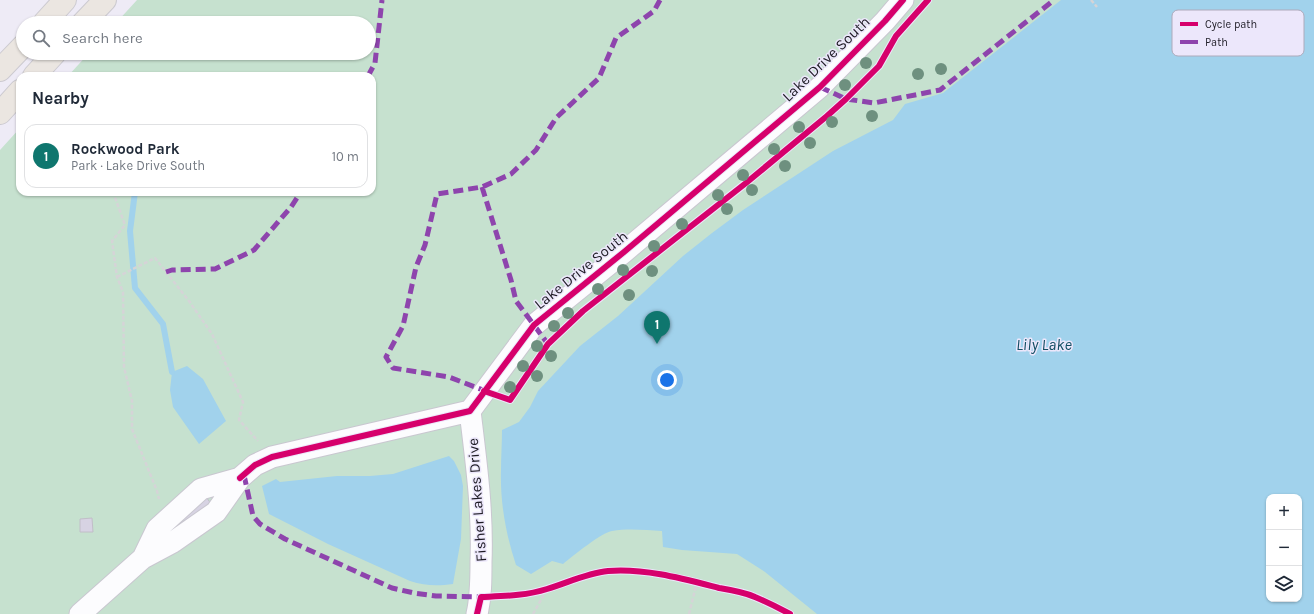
<!DOCTYPE html>
<meta charset="utf-8">
<style>
:root{--surface:#fff;--page:#f2f2f3;--text:#1f2937;--muted:#747a83;--line:#e0e1e3;--accent:#0f766e}
body{margin:0;font-family:Karla,sans-serif;background:var(--page);color:var(--text)}
.controls{position:absolute;right:12px;bottom:12px;display:grid;overflow:hidden;border-radius:8px;box-shadow:0 1px 3px #0004}
.controls button{width:36px;height:36px;display:grid;place-items:center;padding:0;border:0;border-bottom:1px solid var(--line);background:var(--surface);color:var(--text);font:20px sans-serif}
.you{position:absolute;left:667px;top:380px;width:14px;height:14px;margin:-10px;border:3px solid #fff;border-radius:50%;background:#1a73e8;box-shadow:0 0 0 6px #1a73e833}
.badge{display:grid;place-items:center;width:26px;height:26px;border-radius:50%;background:var(--accent);color:#fff;font-size:13px;font-weight:700}
.pin{position:absolute;translate:-50% -33px;filter:drop-shadow(0 1px 2px #0008)}
.pin::after{content:'';position:absolute;top:21px;width:14px;height:12px;background:inherit;clip-path:polygon(0 0,100% 0,50% 100%)}
.list{margin:0;padding:0;list-style:none}
h2{display:flex;justify-content:space-between;align-items:center;height:52px;margin:0;padding:0 16px;font-size:17px}
h2 small{font-size:13px;font-weight:400;color:var(--muted)}
.list li{display:grid;grid-template-columns:26px 1fr auto;gap:12px;align-items:center;box-sizing:border-box;height:64px;margin:0 8px 8px;padding:0 8px;border:1px solid var(--line);border-radius:12px}
.list b{display:block;font-size:15px;white-space:nowrap}
.list p{margin:0;font-size:13px;white-space:nowrap;color:var(--muted)}
.list em{font-size:13px;font-style:normal;color:var(--muted)}
.icon{flex:none;width:22px;height:22px;fill:none;stroke:currentColor;stroke-width:2;stroke-linecap:round;stroke-linejoin:round}
.map{position:relative;flex:none;width:1314px;height:614px;overflow:hidden}
.search{position:absolute;background:var(--surface);box-shadow:0 1px 3px #0004;left:16px;top:16px;width:360px;height:44px;display:flex;align-items:center;gap:10px;box-sizing:border-box;padding:0 14px;border-radius:22px;color:var(--muted);font-size:15px}
.panel{position:absolute;background:var(--surface);box-shadow:0 1px 3px #0004;left:16px;top:72px;width:360px;height:124px;border-radius:12px}
.map>svg:first-child{display:block}
.green{fill:#c6e1cf;fill-rule:evenodd}
.water{fill:#a1d2ec;fill-rule:evenodd}
.lines{fill:none;stroke-linecap:round;stroke-linejoin:round}
.stream{stroke:#a1d2ec;stroke-width:6}
.building{fill:#d7d3e3;stroke:#c1bec8}
.minor-casing{stroke:#c9c7d0;stroke-width:23}
.major-casing{stroke:#cccad0;stroke-width:24}
.path{stroke:#d5d4d7;stroke-width:2.5;stroke-dasharray:4 2;stroke-linecap:butt}
.minor{stroke:#fcfcfe;stroke-width:21}
.major{stroke:#ebe6e1;stroke-width:22}
.quiet{stroke:#8e44ad;stroke-width:5;stroke-dasharray:10 5;stroke-linecap:butt}
.cycleway-casing{stroke:#ece7fb;stroke-width:8}
.cycleway{stroke:#d6006c;stroke-width:6}
.tree{fill:#6e907f}
.labels{text-anchor:middle;dominant-baseline:central;stroke-width:3;stroke-linejoin:round;paint-order:stroke}
.street-label{font-size:15px;fill:#1e1c25;stroke:#ece7fb}
.water-label{font-size:16px;font-style:italic;fill:#124d63;stroke:#ece7fb}
.key{fill:#ece7fb;stroke:#aeaabb;stroke-width:1}
.key-label{font-size:11px;fill:#1e1c25}
</style>
<div class="map">
<svg width="1314" height="614" viewBox="0 0 1314 614">
<rect width="100%" height="100%" fill="#eeebf6"/>
<path class="green" d="M137 0H1314V614H0V150L20 128V192H372V76H68L89 53H369V23H116ZM1269 497H1299V599H1269Z"/>
<path class="water" d="M1061 0H1314V614H817L765 572 737 554 682 550 663 547 662 531C646 530 628 528 612 531 602 532 573 556 563 564L552 561 531 574 516 565C506 535 500 503 501 470 501 457 502 443 502 430L519 422 530 407 538 391 580 346 618 316 683 256 712 233 743 210 833 151 893 120 905 104 943 93ZM1269 497H1299V599H1269Z
M187 366 203 379 226 421 199 444 173 407 170 390 172 372Z
M449 456 454 461 461 475 463 486 461 539 453 584C438 586 425 586 410 581L328 544 269 514 262 486 276 479 280 482 337 476H370L393 474Z"/>
<g class="lines">
<path class="stream" d="M135 192 130 231 135 288 163 324 172 372"/>
</g>
<path class="building" d="M207 498 213 507 187 524 180 515Z
M92 518 93 532H80V519Z"/>
<g class="lines">
<defs>
<path id="minor" d="M470 411C476 461 483 511 481 562 481 580 481 597 477 614
M143 558 157 529 201 489 240 478
M80 614 143 558 173 542 216 512 240 478 255 465 272 457 470 411 534 325 624 252 820 87 885 21 903 0"/>
<path id="major" d="M44 23 65 0
M83 23 105 0
M0 70 23 46
M34 76 55 53
M0 113 20 91"/>
</defs>
<use href="#minor" class="minor-casing"/>
<use href="#major" class="major-casing"/>
<path class="path" d="M1091 0 1097 7
M113 192 125 225 112 241 117 277 123 292 124 367 132 401V429L157 491 159 499
M117 277 155 258 189 301 212 334 243 402 239 420 258 441
M533 614 547 589
M689 614 697 582"/>
<use href="#minor" class="minor"/>
<use href="#major" class="major"/>
<path class="quiet" d="M368 76 375 63 382 0
M820 87 846 99 874 103 940 90 1054 0
M482 187 511 280 516 301 548 344
M166 272 172 270 215 269 254 250 291 207 301 192
M488 392 449 377 393 368 386 357 403 326 416 267 425 245 437 194 482 187 511 174 536 150 556 118 599 78 616 38 654 11 660 0
M244 475 253 516 260 524 285 539 392 588 414 593 436 596 485 597"/>
<defs>
<path id="cycleway" d="M484 391 510 400 548 344 583 311 746 183 827 116 846 99 879 66 896 36 928 0
M240 478 255 465 272 457 470 411 534 325 624 252 820 87 885 21 903 0
M477 614 481 597C503 596 525 596 547 589 567 583 587 573 608 571 645 568 684 579 719 588 731 590 744 592 755 597 767 602 779 608 790 614"/>
</defs>
<use href="#cycleway" class="cycleway-casing"/>
<use href="#cycleway" class="cycleway"/>
</g>
<g class="tree">
<circle cx="866" cy="63" r="6"/>
<circle cx="941" cy="69" r="6"/>
<circle cx="918" cy="74" r="6"/>
<circle cx="845" cy="85" r="6"/>
<circle cx="872" cy="116" r="6"/>
<circle cx="832" cy="122" r="6"/>
<circle cx="799" cy="127" r="6"/>
<circle cx="810" cy="143" r="6"/>
<circle cx="774" cy="149" r="6"/>
<circle cx="785" cy="166" r="6"/>
<circle cx="743" cy="175" r="6"/>
<circle cx="752" cy="190" r="6"/>
<circle cx="718" cy="195" r="6"/>
<circle cx="727" cy="209" r="6"/>
<circle cx="682" cy="224" r="6"/>
<circle cx="654" cy="246" r="6"/>
<circle cx="623" cy="270" r="6"/>
<circle cx="652" cy="271" r="6"/>
<circle cx="598" cy="289" r="6"/>
<circle cx="629" cy="295" r="6"/>
<circle cx="568" cy="313" r="6"/>
<circle cx="554" cy="326" r="6"/>
<circle cx="537" cy="346" r="6"/>
<circle cx="551" cy="356" r="6"/>
<circle cx="523" cy="366" r="6"/>
<circle cx="537" cy="376" r="6"/>
<circle cx="510" cy="387" r="6"/>
</g>
<g class="labels">
<g class="street-label">
<text transform="translate(826 59) rotate(-44)">Lake Drive South</text>
<text transform="translate(581 270) rotate(-39)">Lake Drive South</text>
<text transform="translate(477 500) rotate(-94)">Fisher Lakes Drive</text>
</g>
<g class="water-label">
<text x="1044" y="344">Lily Lake</text>
</g>
</g>
<rect x="1172" y="10" width="132" height="46" rx="6" class="key"/>
<rect x="1180" y="22" width="18" height="4" fill="#d6006c"/>
<rect x="1180" y="40" width="18" height="4" fill="#8e44ad"/>
<g class="key-label">
<text x="1205" y="28">Cycle path</text>
<text x="1205" y="46">Path</text>
</g>
</svg>
<div class="controls">
<button>+</button>
<button>−</button>
<button><svg class="icon" aria-label="layers" viewBox="0 0 24 24"><path d="M12 4l9 5-9 5-9-5zM3 14l9 5 9-5"/></svg></button>
</div>
<div class="you"></div>
<div class="pin badge" style="left:657px;top:344px">1</div>
<div class="search"><svg class="icon" aria-label="search" viewBox="0 0 24 24"><circle cx="10" cy="10" r="6"/><path d="M15 15l6 6"/></svg>Search here</div>
<section class="panel">
<h2>Nearby<small></small></h2>
<ul class="list">
<li><span class="badge">1</span><div><b>Rockwood Park</b><p>Park · Lake Drive South</p></div><em>10 m</em></li>
</ul>
</section>
</div>
